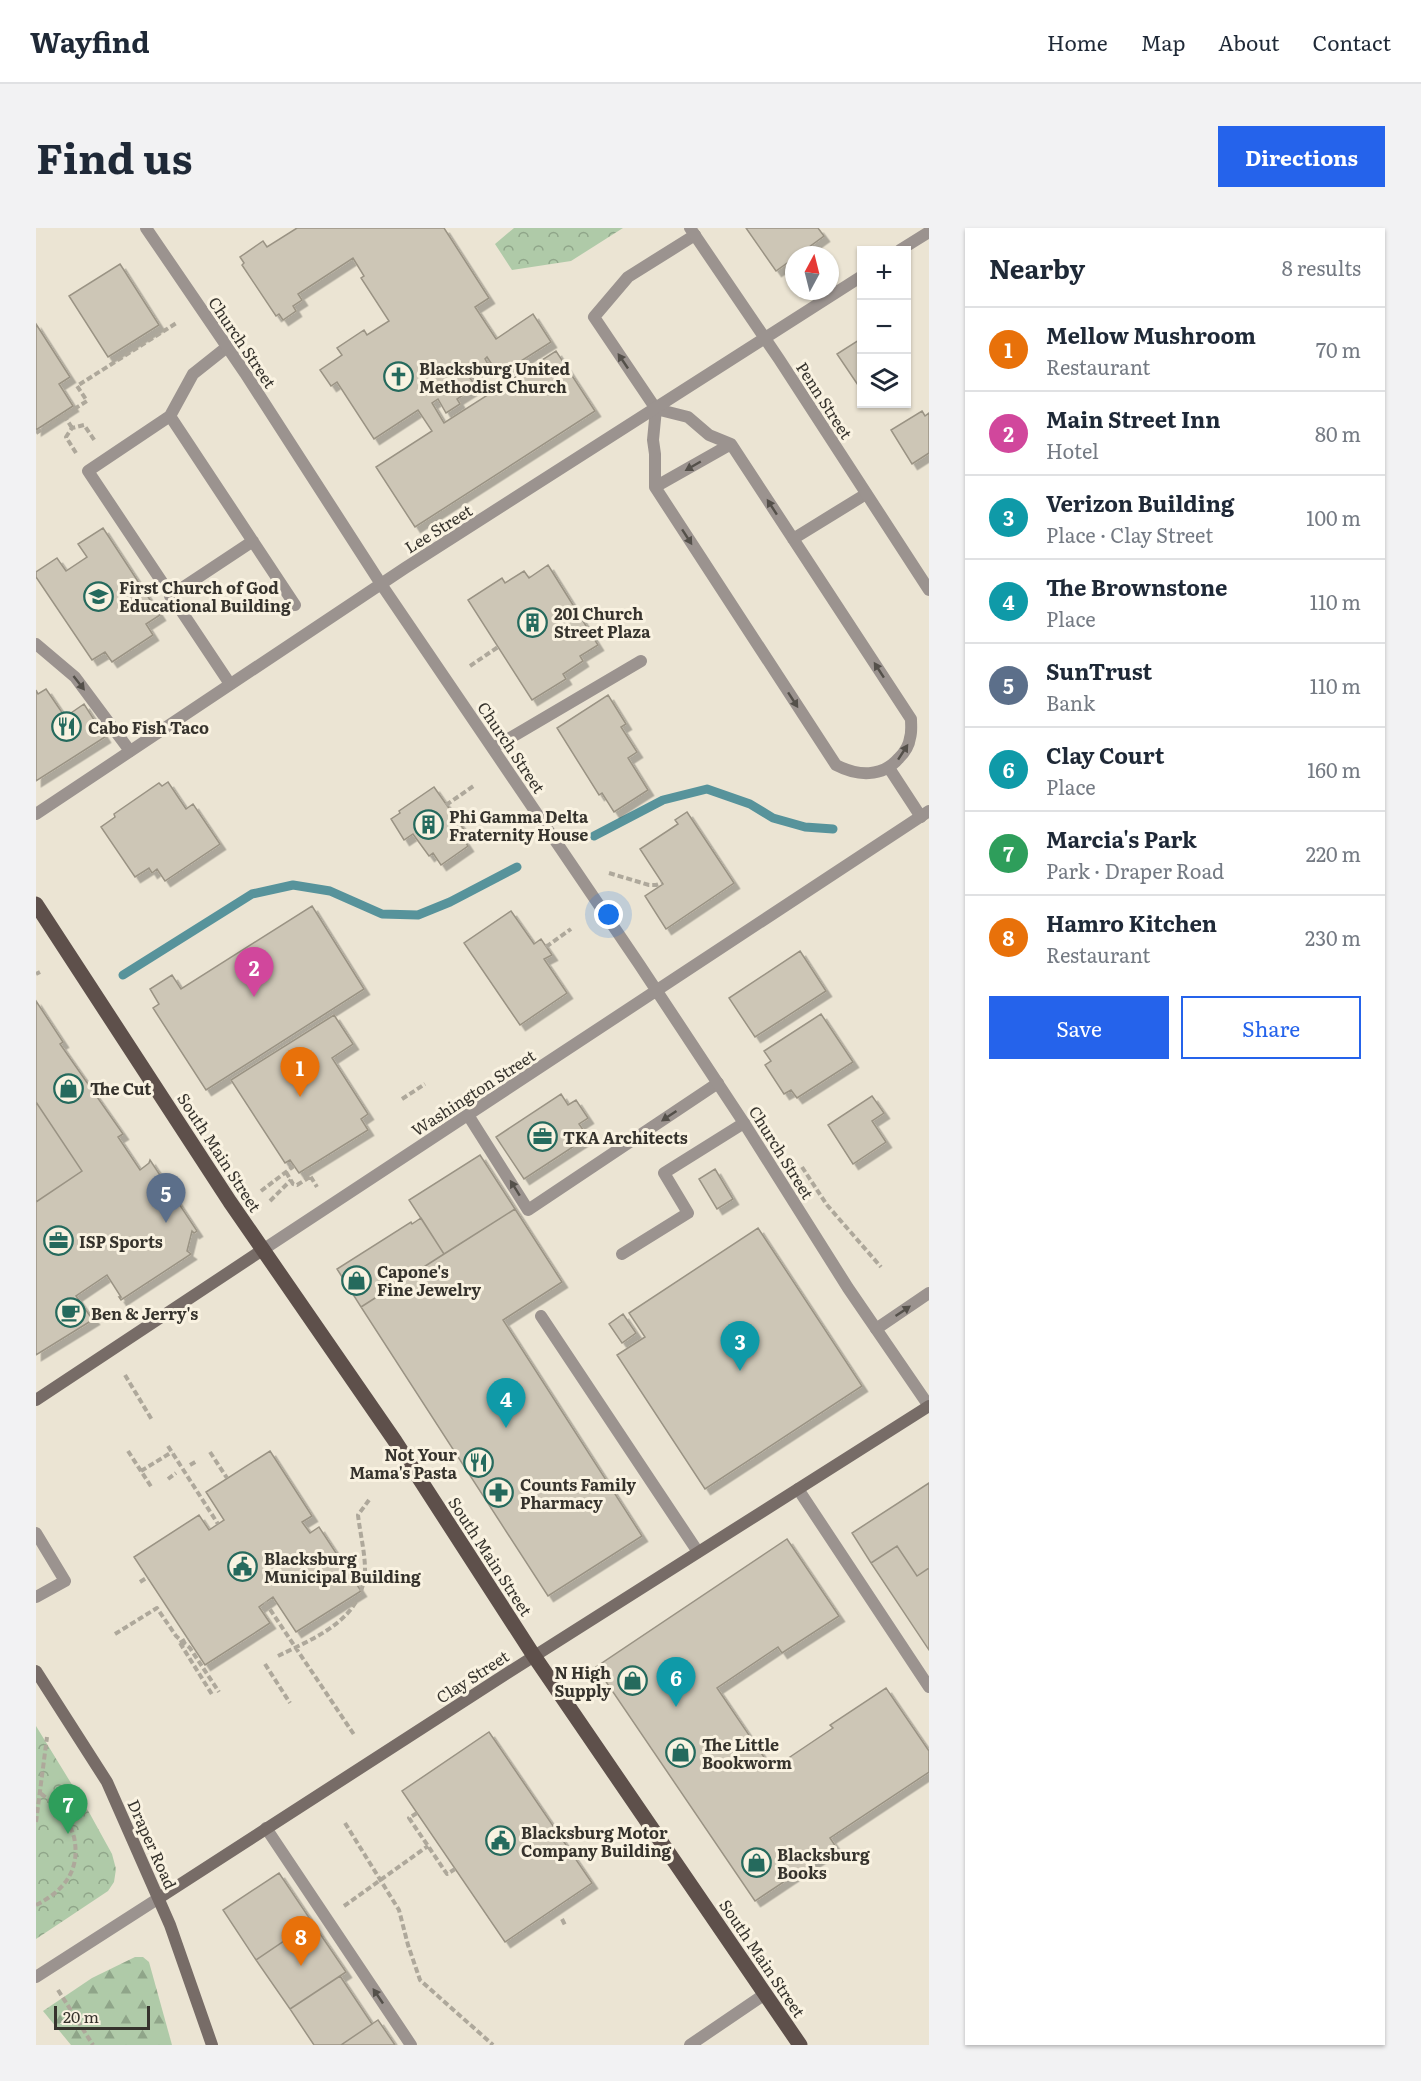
<!DOCTYPE html>
<meta charset="utf-8">
<style>
:root{--surface:#fff;--page:#f2f2f3;--text:#1f2937;--muted:#747a83;--line:#e0e1e3;--accent:#2563eb}
body{margin:0;font-family:Literata,serif;background:var(--page);color:var(--text)}
.controls{position:absolute;right:18px;top:18px;display:grid;overflow:hidden;border-radius:0px;box-shadow:0 2px 4px #0004}
.controls button{width:54px;height:54px;display:grid;place-items:center;padding:0;border:0;border-bottom:2px solid var(--line);background:var(--surface);color:var(--text);font:30px sans-serif}
.compass{position:absolute;left:749px;top:18px;width:54px;height:54px;border-radius:50%;background:var(--surface);box-shadow:0 2px 4px #0004;rotate:7deg}
.scale{position:absolute;left:18px;bottom:15px;width:96px;box-sizing:border-box;padding-left:6px;border:3px solid #36332d;border-top:0;font-size:16px;line-height:21px;white-space:nowrap;color:#36332d;-webkit-text-stroke:4px #f9f2e1;paint-order:stroke}
.you{position:absolute;left:573px;top:687px;width:21px;height:21px;margin:-15px;border:4px solid #fff;border-radius:50%;background:#1a73e8;box-shadow:0 0 0 9px #1a73e833}
.badge{display:grid;place-items:center;width:39px;height:39px;border-radius:50%;background:var(--accent);color:#fff;font-size:20px;font-weight:700}
.pin{position:absolute;translate:-50% -50px;filter:drop-shadow(0 2px 3px #0008)}
.pin::after{content:'';position:absolute;top:32px;width:21px;height:18px;background:inherit;clip-path:polygon(0 0,100% 0,50% 100%)}
.list{margin:0;padding:0;list-style:none}
h2{display:flex;justify-content:space-between;align-items:center;height:78px;margin:0;padding:0 24px;font-size:26px}
h2 small{font-size:20px;font-weight:400;color:var(--muted)}
.list li{display:grid;grid-template-columns:39px 1fr auto;gap:18px;align-items:center;box-sizing:border-box;height:84px;padding:0 24px;border-top:2px solid var(--line)}
.list b{display:block;font-size:22px;white-space:nowrap}
.list p{margin:0;font-size:20px;white-space:nowrap;color:var(--muted)}
.list em{font-size:20px;font-style:normal;color:var(--muted)}
.actions{display:flex;gap:12px;padding:18px 24px}
.actions a{flex:1;padding:14px 0;border:2px solid var(--accent);border-radius:0px;text-align:center;font-size:21px;color:var(--accent)}
.actions .main{background:var(--accent);color:#fff}
.icon{flex:none;width:33px;height:33px;fill:none;stroke:currentColor;stroke-width:2;stroke-linecap:round;stroke-linejoin:round}
.map{position:relative;flex:none;width:893px;height:1817px;overflow:hidden;border-radius:0px}
header{display:flex;align-items:center;gap:36px;box-sizing:border-box;height:84px;padding:0 30px;background:var(--surface);border-bottom:2px solid var(--line)}
header strong{font-size:28px}
nav{display:flex;gap:33px;margin-inline-start:auto;font-size:21px}
.intro{display:flex;align-items:center;justify-content:space-between;box-sizing:border-box;height:144px;padding:0 36px}
h1{margin:0;font-size:42px}
.button{padding:15px 27px;border-radius:0px;background:var(--accent);color:#fff;font-size:21px;font-weight:700}
main{display:flex;gap:36px;padding:0 36px}
aside{flex:1;background:var(--surface);border-radius:0px;box-shadow:0 2px 4px #0004}
.map>svg:first-child{display:block}
.forest{fill:url(#forest-firs)}
.park{fill:url(#park-crowns)}
.lines{fill:none;stroke-linecap:round;stroke-linejoin:round}
.stream{stroke:#57939b;stroke-width:9}
.building{fill:#cdc6b6;stroke:#9a9384;stroke-width:1.5;filter:url(#shadow)}
.path{stroke:#aea89b;stroke-width:4;stroke-dasharray:6 3;stroke-linecap:butt}
.lane{stroke:#9b938f;stroke-width:12}
.street{stroke:#9b938f;stroke-width:12}
.secondary{stroke:#776c67;stroke-width:12}
.primary{stroke:#5e504b;stroke-width:15}
.path-bridge{stroke:#aea89b;stroke-width:4;stroke-dasharray:6 3;stroke-linecap:butt}
.oneway{fill:#54504a}
.labels{text-anchor:middle;dominant-baseline:central;stroke-width:6;stroke-linejoin:round;paint-order:stroke}
.street-label{font-size:16px;fill:#36332d;stroke:#f9f2e1}
.poi-label{font-size:16px;font-weight:bold;fill:#36332d;stroke:#f9f2e1;text-anchor:start}
</style>
<header>
<strong>Wayfind</strong>
<nav><a>Home</a><a>Map</a><a>About</a><a>Contact</a></nav>
</header>
<div class="intro"><h1>Find us</h1><a class="button">Directions</a></div>
<main>
<div class="map">
<svg width="893" height="1817" viewBox="0 0 893 1817">
<defs>
<pattern id="forest-firs" width="22" height="20" patternUnits="userSpaceOnUse" patternTransform="scale(1.5)"><rect width="22" height="20" fill="#afcaa8"/><path d="M5 1l3.5 6h-7zM16 11l3.5 6h-7z" fill="#8fa589"/></pattern>
<pattern id="park-crowns" width="20" height="18" patternUnits="userSpaceOnUse" patternTransform="scale(1.5)"><rect width="20" height="18" fill="#afcaa8"/><path d="M2 6a3 3 0 1 1 6 0M12 15a3 3 0 1 1 6 0" fill="none" stroke="#8fa589"/></pattern>
<filter id="shadow"><feDropShadow dx="5.5" dy="5.5" stdDeviation="0" flood-color="#0004"/></filter>
</defs>
<rect width="100%" height="100%" fill="#ebe4d3"/>
<path class="forest" d="M99 1729H107L113 1734 136 1817H35L7 1783 56 1750Z"/>
<path class="park" d="M478 0H587L535 33 476 42 459 16Z
M0 1498 54 1586 76 1626 80 1641 78 1654 72 1663 0 1711Z"/>
<g class="lines">
<path class="stream" d="M558 608 627 572 671 561 714 576 737 590 769 599 797 601
M87 747 216 666 257 657 294 663 346 686 382 687 414 674 481 639"/>
</g>
<path class="building" d="M261 0H408L453 70 439 79 460 111 497 86 515 114 463 147 451 129 449 131 453 138 434 150 440 159 421 171 424 176 410 185 402 171 396 175 408 195 520 123 559 183 379 299 340 239 396 203 382 182 338 211 301 154 295 158 284 142 306 127 301 120 328 102 331 107 353 93 325 50 328 48 317 30 262 66 266 72 257 78 260 83 247 92 243 86 240 88 206 37 208 35 204 29 227 13 231 19Z
M710 0H782L788 8 762 27H758V30L740 43Z
M84 36 123 97 72 129 33 68Z
M0 96 34 149 23 156 37 178 0 202Z
M826 110V163L801 126Z
M886 183 889 188 893 185V225L876 236 855 202Z
M67 300 124 387 110 396 117 407 76 434 69 424 56 432 0 349V344L21 330 30 343 51 329 42 316Z
M512 337 562 417 544 428 547 433 527 446 530 451 496 472 432 372 466 350 469 355 488 343 493 350Z
M10 461 29 489 48 476 69 509 0 553V462L2 466Z
M572 467 590 496 585 499 601 524 592 530 612 562 578 584 566 565 563 567 521 500Z
M132 554 150 581 157 576 184 616 129 653 121 641 116 645 113 640 99 649 65 599 79 589 78 586 123 555 126 558Z
M398 559 429 603 424 606 432 618 405 637 397 625 393 628 377 606 368 612 355 591 364 585 363 583Z
M651 584 698 655 630 701 609 668 627 656 604 621 642 596 639 592Z
M276 678 328 761 170 862 117 780 123 776 114 761 136 747 145 761Z
M475 683 498 716 505 711 516 727 508 731 531 765 484 797 428 715Z
M764 723 790 763 719 809 693 770Z
M0 773 27 814 24 816 87 906 82 909 104 942 113 935 114 932 161 1003 158 1005 156 1003 151 1023 155 1026 85 1072 83 1069H85L71 1047 40 1068 54 1088H55L58 1091 0 1127V974L46 943 0 874Z
M785 786 817 834 761 870 755 862 748 866 729 837 735 833 728 823Z
M298 787 317 816 296 830 332 886 325 891 332 902 263 945 254 932 249 935 195 852Z
M525 866 532 877 540 872 552 890 543 896 552 909 488 951 460 909Z
M836 868 848 885 836 893 850 914 817 936 792 897Z
M0 874 46 943 0 974Z
M444 927 479 981 408 1026 373 972Z
M679 941 697 971 681 981 663 951Z
M479 981 526 1054 467 1092 606 1308 512 1368 325 1079Z
M385 990 408 1026 325 1079 301 1041 375 994 376 996Z
M722 1000 826 1158 669 1261 581 1127 609 1109 593 1085Z
M587 1086 600 1105 586 1115 573 1096Z
M234 1223 276 1288 266 1294 274 1305 283 1299 325 1363 260 1404 237 1369 223 1379 234 1395 169 1437 98 1329 163 1287 173 1302 188 1292 170 1264Z
M893 1255V1340L881 1348 861 1318 835 1335 816 1305Z
M751 1311 803 1388 746 1425 742 1419 681 1460 736 1541 797 1500 794 1497 850 1460 893 1523V1544L794 1610 800 1619 719 1673 560 1439Z
M861 1318 881 1348 893 1340V1422L835 1335Z
M453 1504 556 1655 469 1714 366 1563Z
M243 1645 276 1694 220 1732 187 1682Z
M276 1694 310 1744 254 1781 220 1732Z
M304 1748 336 1796 305 1817H278L254 1781Z
M342 1792 359 1817H305L336 1796Z"/>
<g class="lines">
<path class="path" d="M28 187 36 200
M0 205 51 173 41 158 142 94
M40 225 30 209 36 200 48 197 59 213
M434 438 462 419
M410 577 439 557
M573 645 613 657H620L626 655
M510 719 535 701
M0 746 4 744
M366 871 389 856
M766 939 791 977 845 1039
M270 941 281 959
M250 944 257 956 261 957 274 949
M225 963 258 938
M234 973 255 952
M89 1147 116 1192
M132 1218 182 1296
M92 1223 116 1260
M174 1224 191 1250
M154 1237 161 1233
M105 1243 136 1224
M132 1251 140 1245
M104 1354 112 1349
M229 1374 319 1508
M79 1406 121 1380 140 1408 154 1420 183 1464
M144 1415 177 1468
M242 1428C280 1409 327 1392 329 1342 329 1324 324 1305 322 1287L333 1272
M229 1436 254 1475
M381 1585 373 1590 411 1646 419 1641
M0 1594 11 1509
M309 1595 363 1682 372 1717 384 1752 457 1817
M0 1677C28 1663 45 1642 38 1609 35 1599 30 1588 23 1580 17 1574 10 1570 4 1565
M308 1678 392 1618
M526 1691 529 1697
M22 1762 57 1817"/>
<path class="lane" d="M620 181 652 189 673 207 695 216 875 491C875 497 876 504 874 510 873 518 868 525 863 530 846 550 821 548 800 537L619 259V226L617 212 620 181 558 89 592 49 659 7
M134 188 157 146 191 119
M619 259 695 216
M757 311 830 266
M134 368 217 313
M0 416 39 449 94 523
M194 456 52 243 134 188 259 377
M457 520 605 433
M853 540 885 589
M432 887 492 982 682 855
M586 1026 652 985 628 945 708 895
M505 1088 662 1324
M840 1101 893 1065
M762 1261 893 1459
M0 1305 29 1353 0 1369
M230 1600 375 1817"/>
<path class="street" d="M110 0 209 145 345 356 603 736 708 895 812 1060 893 1178
M654 0 743 131 893 362
M864 22 893 4
M0 586 369 340 826 48
M228 1021 893 583
M0 1749 123 1670
M654 1817 729 1766"/>
<path class="secondary" d="M0 1172 228 1021
M0 1443 71 1554 134 1697 176 1817
M123 1670 470 1446 893 1178"/>
<path class="primary" d="M0 676 194 974 359 1213 498 1428 764 1817"/>
<path class="path-bridge" d="M144 1415 152 1410"/>
</g>
<defs><path id="oneway-solid" d="M-6-.8H1V-3.2L6.5 0L1 3.2V.8H-6Z" transform="scale(1.5)"/></defs>
<g class="oneway">
<use href="#oneway-solid" transform="translate(587 133) rotate(-124)"/>
<use href="#oneway-solid" transform="translate(657 238) rotate(150)"/>
<use href="#oneway-solid" transform="translate(736 279) rotate(-123)"/>
<use href="#oneway-solid" transform="translate(651 309) rotate(57)"/>
<use href="#oneway-solid" transform="translate(843 442) rotate(-123)"/>
<use href="#oneway-solid" transform="translate(43 455) rotate(52)"/>
<use href="#oneway-solid" transform="translate(757 472) rotate(57)"/>
<use href="#oneway-solid" transform="translate(867 524) rotate(-57)"/>
<use href="#oneway-solid" transform="translate(633 888) rotate(146)"/>
<use href="#oneway-solid" transform="translate(479 960) rotate(-122)"/>
<use href="#oneway-solid" transform="translate(867 1083) rotate(-34)"/>
<use href="#oneway-solid" transform="translate(342 1768) rotate(-124)"/>
</g>
<defs>
<symbol id="church-ring" viewBox="-11 -11 22 22"><circle r="9.5" fill="#f9f2e1" stroke="#256a5d" stroke-width="1.5"/><path d="M-1.2-6h2.4v3.5h3.3v2.4h-3.3V6h-2.4V-.1h-3.3v-2.4h3.3Z" fill="#256a5d"/></symbol>
<symbol id="school-ring" viewBox="-11 -11 22 22"><circle r="9.5" fill="#f9f2e1" stroke="#256a5d" stroke-width="1.5"/><path d="M0-5L7-2L0 1L-7-2ZM-4 1L0 2.5L4 1V4Q0 6-4 4Z" fill="#256a5d"/></symbol>
<symbol id="building-ring" viewBox="-11 -11 22 22"><circle r="9.5" fill="#f9f2e1" stroke="#256a5d" stroke-width="1.5"/><path d="M-4-6H4V6H1V3H-1V6H-4ZM-2.5-4.3h1.7v1.8h-1.7ZM.8-4.3h1.7v1.8H.8ZM-2.5-1h1.7V.8h-1.7ZM.8-1h1.7V.8H.8Z" fill="#256a5d"/></symbol>
<symbol id="restaurant-ring" viewBox="-11 -11 22 22"><circle r="9.5" fill="#f9f2e1" stroke="#256a5d" stroke-width="1.5"/><path d="M-5-6h1v4h1v-4h1v4h1v-4h1v5L-1.5 .5V6h-2V.5L-5-1ZM5-6V6H3V1.5H1.5Q1.5-4 5-6Z" fill="#256a5d"/></symbol>
<symbol id="shop-ring" viewBox="-11 -11 22 22"><circle r="9.5" fill="#f9f2e1" stroke="#256a5d" stroke-width="1.5"/><path d="M-5-2.5h2.3a2.7 3.5 0 0 1 5.4 0H5L5.5 6h-11ZM-1.5-2.5h3a1.5 2.3 0 0 0-3 0Z" fill="#256a5d"/></symbol>
<symbol id="office-ring" viewBox="-11 -11 22 22"><circle r="9.5" fill="#f9f2e1" stroke="#256a5d" stroke-width="1.5"/><path d="M-6-3h4V-5.5h4V-3h4V5H-6ZM-1-4.5V-3h2v-1.5ZM-6 0V1H6V0Z" fill="#256a5d"/></symbol>
<symbol id="cafe-ring" viewBox="-11 -11 22 22"><circle r="9.5" fill="#f9f2e1" stroke="#256a5d" stroke-width="1.5"/><path d="M-5.5-4.5H6V0H3Q3 3.5 0 3.5H-2.5Q-5.5 3.5-5.5 0ZM3-3.2v2h1.7v-2ZM-6 4.5H4V6H-6Z" fill="#256a5d"/></symbol>
<symbol id="pharmacy-ring" viewBox="-11 -11 22 22"><circle r="9.5" fill="#f9f2e1" stroke="#256a5d" stroke-width="1.5"/><path d="M-2-6h4v4h4v4h-4v4h-4v-4h-4v-4h4Z" fill="#256a5d"/></symbol>
<symbol id="civic-ring" viewBox="-11 -11 22 22"><circle r="9.5" fill="#f9f2e1" stroke="#256a5d" stroke-width="1.5"/><path d="M-.6-6.5H3V-4.5H.6V-3L4-1V1h2V6H-6V1h2V-1L-.6-3ZM-1.2 2.5V6h2.4V2.5Z" fill="#256a5d"/></symbol>
</defs>
<g fill-rule="evenodd">
<use href="#church-ring" x="346" y="132" width="33" height="33"/>
<use href="#school-ring" x="46" y="352" width="33" height="33"/>
<use href="#building-ring" x="480" y="378" width="33" height="33"/>
<use href="#restaurant-ring" x="14" y="482" width="33" height="33"/>
<use href="#building-ring" x="376" y="580" width="33" height="33"/>
<use href="#shop-ring" x="16" y="844" width="33" height="33"/>
<use href="#office-ring" x="490" y="892" width="33" height="33"/>
<use href="#office-ring" x="6" y="996" width="33" height="33"/>
<use href="#shop-ring" x="304" y="1036" width="33" height="33"/>
<use href="#cafe-ring" x="18" y="1068" width="33" height="33"/>
<use href="#restaurant-ring" x="426" y="1218" width="33" height="33"/>
<use href="#pharmacy-ring" x="446" y="1248" width="33" height="33"/>
<use href="#civic-ring" x="190" y="1322" width="33" height="33"/>
<use href="#shop-ring" x="580" y="1436" width="33" height="33"/>
<use href="#shop-ring" x="628" y="1508" width="33" height="33"/>
<use href="#civic-ring" x="448" y="1596" width="33" height="33"/>
<use href="#shop-ring" x="704" y="1618" width="33" height="33"/>
</g>
<g class="labels">
<g class="street-label">
<text transform="translate(207 114) rotate(56)">Church Street</text>
<text transform="translate(789 172) rotate(57)">Penn Street</text>
<text transform="translate(402 300) rotate(-32)">Lee Street</text>
<text transform="translate(476 519) rotate(56)">Church Street</text>
<text transform="translate(437 864) rotate(-33)">Washington Street</text>
<text transform="translate(184 924) rotate(57)">South Main Street</text>
<text transform="translate(746 924) rotate(58)">Church Street</text>
<text transform="translate(455 1328) rotate(57)">South Main Street</text>
<text transform="translate(436 1448) rotate(-33)">Clay Street</text>
<text transform="translate(117 1616) rotate(66)">Draper Road</text>
<text transform="translate(727 1730) rotate(56)">South Main Street</text>
</g>
<g class="poi-label">
<text x="383" y="140">Blacksburg United<tspan x="383" dy="18">Methodist Church</tspan></text>
<text x="83" y="359">First Church of God<tspan x="83" dy="18">Educational Building</tspan></text>
<text x="518" y="385">201 Church<tspan x="518" dy="18">Street Plaza</tspan></text>
<text x="52" y="499">Cabo Fish Taco</text>
<text x="413" y="588">Phi Gamma Delta<tspan x="413" dy="18">Fraternity House</tspan></text>
<text x="54" y="860">The Cut</text>
<text x="527" y="909">TKA Architects</text>
<text x="43" y="1013">ISP Sports</text>
<text x="341" y="1043">Capone's<tspan x="341" dy="18">Fine Jewelry</tspan></text>
<text x="55" y="1085">Ben &amp; Jerry's</text>
<text x="421" y="1226" text-anchor="end">Not Your<tspan x="421" dy="18">Mama's Pasta</tspan></text>
<text x="484" y="1256">Counts Family<tspan x="484" dy="18">Pharmacy</tspan></text>
<text x="228" y="1330">Blacksburg<tspan x="228" dy="18">Municipal Building</tspan></text>
<text x="575" y="1444" text-anchor="end">N High<tspan x="575" dy="18">Supply</tspan></text>
<text x="666" y="1516">The Little<tspan x="666" dy="18">Bookworm</tspan></text>
<text x="485" y="1604">Blacksburg Motor<tspan x="485" dy="18">Company Building</tspan></text>
<text x="741" y="1626">Blacksburg<tspan x="741" dy="18">Books</tspan></text>
</g>
</g>
</svg>
<div class="controls">
<button>+</button>
<button>−</button>
<button><svg class="icon" aria-label="layers" viewBox="0 0 24 24"><path d="M12 4l9 5-9 5-9-5zM3 14l9 5 9-5"/></svg></button>
</div>
<svg class="compass" viewBox="-18 -18 36 36"><path d="M0-13l5 13h-10z" fill="#e53935"/><path d="M0 13l5-13h-10z" fill="#747a83"/></svg>
<div class="scale">20 m</div>
<div class="you"></div>
<div class="pin badge" style="left:264px;top:869px;background:#e8710a">1</div>
<div class="pin badge" style="left:218px;top:769px;background:#d1479c">2</div>
<div class="pin badge" style="left:704px;top:1143px;background:#0f9aa8">3</div>
<div class="pin badge" style="left:470px;top:1200px;background:#0f9aa8">4</div>
<div class="pin badge" style="left:130px;top:995px;background:#5c6f8a">5</div>
<div class="pin badge" style="left:640px;top:1479px;background:#0f9aa8">6</div>
<div class="pin badge" style="left:32px;top:1606px;background:#2e9e5b">7</div>
<div class="pin badge" style="left:265px;top:1738px;background:#e8710a">8</div>
</div>
<aside>
<h2>Nearby<small>8 results</small></h2>
<ul class="list">
<li><span class="badge" style="background:#e8710a">1</span><div><b>Mellow Mushroom</b><p>Restaurant</p></div><em>70 m</em></li>
<li><span class="badge" style="background:#d1479c">2</span><div><b>Main Street Inn</b><p>Hotel</p></div><em>80 m</em></li>
<li><span class="badge" style="background:#0f9aa8">3</span><div><b>Verizon Building</b><p>Place · Clay Street</p></div><em>100 m</em></li>
<li><span class="badge" style="background:#0f9aa8">4</span><div><b>The Brownstone</b><p>Place</p></div><em>110 m</em></li>
<li><span class="badge" style="background:#5c6f8a">5</span><div><b>SunTrust</b><p>Bank</p></div><em>110 m</em></li>
<li><span class="badge" style="background:#0f9aa8">6</span><div><b>Clay Court</b><p>Place</p></div><em>160 m</em></li>
<li><span class="badge" style="background:#2e9e5b">7</span><div><b>Marcia's Park</b><p>Park · Draper Road</p></div><em>220 m</em></li>
<li><span class="badge" style="background:#e8710a">8</span><div><b>Hamro Kitchen</b><p>Restaurant</p></div><em>230 m</em></li>
</ul>
<div class="actions"><a class="main">Save</a><a>Share</a></div>
</aside>
</main>
